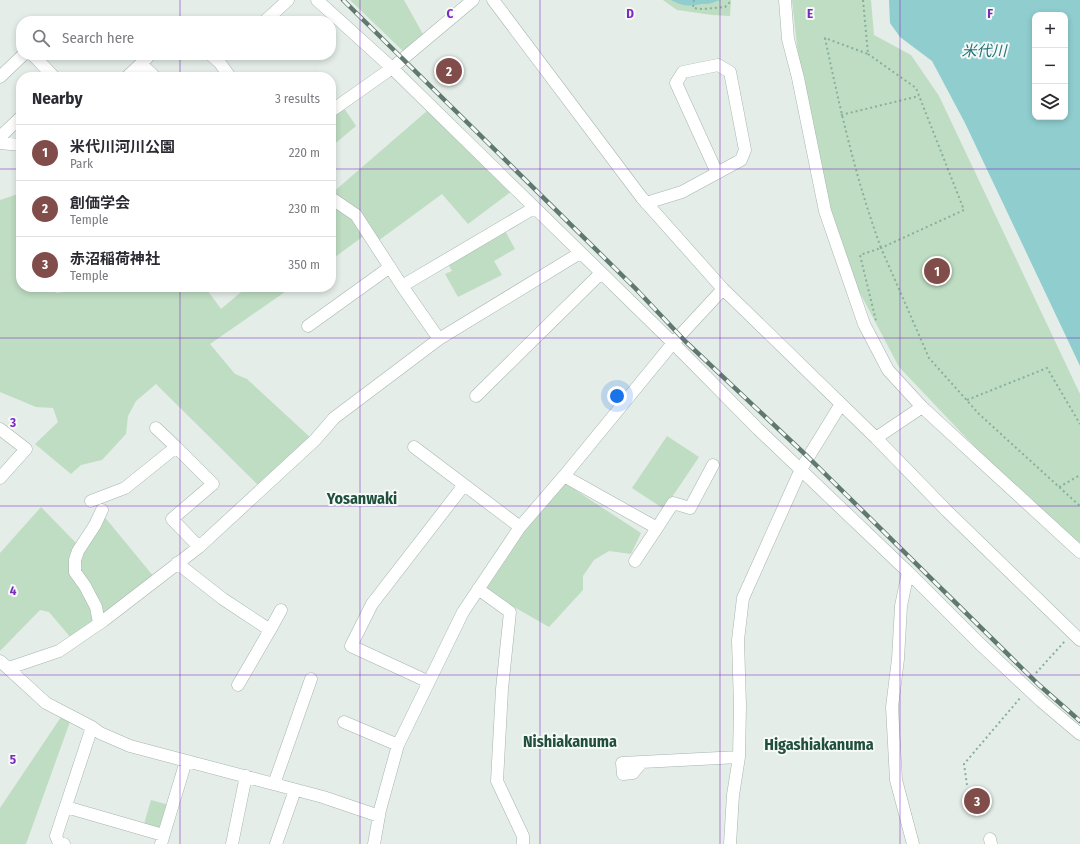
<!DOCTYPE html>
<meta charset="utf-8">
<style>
:root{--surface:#fff;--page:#f2f2f3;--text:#2b2b33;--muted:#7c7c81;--line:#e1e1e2;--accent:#814d4a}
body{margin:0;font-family:"Fira Sans Condensed","Noto Sans JP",sans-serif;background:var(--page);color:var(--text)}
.controls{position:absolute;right:12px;top:12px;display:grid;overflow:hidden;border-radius:8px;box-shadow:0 2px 6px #0003}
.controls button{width:36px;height:36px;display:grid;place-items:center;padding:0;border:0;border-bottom:1px solid var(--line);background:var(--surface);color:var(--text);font:20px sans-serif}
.you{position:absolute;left:617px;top:396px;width:14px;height:14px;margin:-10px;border:3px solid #fff;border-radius:50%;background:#1a73e8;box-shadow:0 0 0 6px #1a73e833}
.badge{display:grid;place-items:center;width:26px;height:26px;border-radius:50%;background:var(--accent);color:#fff;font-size:13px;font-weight:700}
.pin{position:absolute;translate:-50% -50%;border:2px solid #fff;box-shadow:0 1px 4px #0006}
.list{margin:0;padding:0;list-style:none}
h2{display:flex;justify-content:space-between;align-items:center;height:52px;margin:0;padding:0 16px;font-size:17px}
h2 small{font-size:13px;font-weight:400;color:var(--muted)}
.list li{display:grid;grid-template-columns:26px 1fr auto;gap:12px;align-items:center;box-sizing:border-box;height:56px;padding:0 16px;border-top:1px solid var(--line)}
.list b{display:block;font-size:15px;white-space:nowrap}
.list p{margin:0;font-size:13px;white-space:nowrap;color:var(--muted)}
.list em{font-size:13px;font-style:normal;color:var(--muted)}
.icon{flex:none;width:22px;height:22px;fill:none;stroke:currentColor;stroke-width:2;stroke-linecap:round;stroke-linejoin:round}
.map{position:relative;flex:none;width:1080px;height:844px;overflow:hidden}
.search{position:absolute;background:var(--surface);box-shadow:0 2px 6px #0003;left:16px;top:16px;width:320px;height:44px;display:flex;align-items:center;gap:10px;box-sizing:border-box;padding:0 14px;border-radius:16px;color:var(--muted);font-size:15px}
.panel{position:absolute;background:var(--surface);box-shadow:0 2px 6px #0003;left:16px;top:72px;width:320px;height:220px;border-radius:16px}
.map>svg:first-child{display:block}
.green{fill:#bfddc3}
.water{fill:#90cdcf;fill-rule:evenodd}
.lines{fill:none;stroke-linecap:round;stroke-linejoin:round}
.minor-casing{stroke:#a7b5ae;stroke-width:13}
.path{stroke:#87af9d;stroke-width:2;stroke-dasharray:2 3;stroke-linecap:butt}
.minor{stroke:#fff;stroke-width:12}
.rail-casing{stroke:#5f796f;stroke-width:4.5}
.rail{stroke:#f5f9f7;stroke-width:3;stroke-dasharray:9;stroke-linecap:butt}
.grid{fill:none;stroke:#7b2cbf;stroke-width:1;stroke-opacity:0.55}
.labels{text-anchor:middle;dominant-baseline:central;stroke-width:4;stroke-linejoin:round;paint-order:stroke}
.water-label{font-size:15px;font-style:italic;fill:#217377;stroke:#f5f9f7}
.quarter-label{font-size:16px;font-weight:bold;fill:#214f3e;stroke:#f5f9f7}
.grid-label{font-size:13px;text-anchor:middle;font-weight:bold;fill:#7b2cbf;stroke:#f5f9f7;stroke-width:4;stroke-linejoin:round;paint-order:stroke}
</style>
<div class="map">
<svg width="1080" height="844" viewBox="0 0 1080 844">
<rect width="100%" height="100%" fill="#e4ede8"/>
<path class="green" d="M350 0H404L424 36 406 54Z
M663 0H737H731L730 16 712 15 677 10Z
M792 0H871L874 35 911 55 939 96 1080 394V546L974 446 899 367 859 291 828 208 801 82Z
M344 108 356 126 331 147V117Z
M428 110 512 191 468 224 442 194 378 241 331 194Z
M21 193V287H52L56 293 64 292 73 287H205L221 309 247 287H292L210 344 235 374 247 379 312 439 260 487 156 384 136 401 128 416 126 434 102 460 81 465 71 474 35 444 58 422 53 408 36 407 0 392V200Z
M335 207 354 219 365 235 331 260V210Z
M504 229 515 249 494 261 502 275 458 297 445 274 452 271 447 262Z
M667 436 699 457 664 509 632 488Z
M563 482 641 533 631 554 609 551 594 560 583 576V590L549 627 483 589 522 528Z
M41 507 77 544 79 584 96 621 71 638 49 612 40 610 0 651V553Z
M103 515 154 577 104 615 101 602 82 574 81 563V555Z
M63 714 71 719 26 844H0V808Z
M151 800 169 805 162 829 144 824Z"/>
<path class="water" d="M671 0H728C718 0 720 0 712 3 709 4 706 4 702 4 690 6 683 7 671 0Z
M889 0H1080V366L965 123 932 61 900 37 890 23ZM1035 15H1065V117H1035Z"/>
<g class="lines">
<defs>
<path id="minor" d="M317 0 392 68 673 343 758 429 908 572 979 643 1041 701 1080 734
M493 0 642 198 723 289 876 438 947 511 1080 640
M785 0 788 39 798 78 825 211 864 324 888 370 922 407 1080 552
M265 21 288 0
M33 55 54 77
M211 55 220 63 230 77
M141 64 155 77
M0 77 23 55
M127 77 150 55
M331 111 392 68 473 0
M0 137 21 117
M0 143 21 145
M331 198 356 215 402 286 439 339
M646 203 682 192 717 173 741 160 745 150 730 72 718 65 683 72 676 83 717 173
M402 286 534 208
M308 326 390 267
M476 396 601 273
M156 428 176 447 213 484 172 519 199 547
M0 429 26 449 0 478
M876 438 922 407
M414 447 520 527
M564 476 657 528 635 561
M91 501 125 488 176 447
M657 528 673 503 690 508 713 465
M177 563 223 599 270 630 281 610
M908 572 901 606 898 659 892 707 896 780 913 844
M478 589 510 612 502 689 497 781 523 836V844
M99 623 96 607 85 586 75 572V560L78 551 95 525 102 510
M0 661 46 703 92 727 100 733 130 746 323 797 379 816
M9 668 59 651 103 621 199 547 315 440 334 418 439 339 580 253
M429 682 351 646 372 604 464 485
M238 685 270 630
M344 722 398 745
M642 762 633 773 623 774 622 763 739 757
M274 784 311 679
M66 807 163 835
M990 839 991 844
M64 844 59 843 56 836 92 727
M161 844 186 761
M232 844 246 776
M276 844 295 790
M374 844 380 810 398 745 463 612 520 527 564 476 673 343 723 289
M730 844 733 795 739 757 740 706 738 640 743 598 801 469 841 404"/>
</defs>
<use href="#minor" class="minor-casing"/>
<path class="path" d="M694 0 693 8 703 9 725 7 730 2 729 0
M863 0 868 54 825 38C840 109 856 180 881 248L860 255 876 321
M868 54 916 88 964 210 881 248 929 358 979 414 1080 506
M841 115 919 96
M967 400 1047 368 1080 424
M1059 487 1080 475
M1036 673 1065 641
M967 785 964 764 1021 697"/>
<use href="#minor" class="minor"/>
<defs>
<path id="rail" d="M343 0 635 288 686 342 808 457 1039 685 1080 721"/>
</defs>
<use href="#rail" class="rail-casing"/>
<use href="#rail" class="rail"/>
</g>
<path class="grid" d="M180 0V21M360 0V844M540 0V844M720 0V844M900 0V844M180 55V77M0 169H21M331 169H1080M180 287V844M0 338H1080M0 506H1080M0 675H1080"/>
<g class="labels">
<g class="water-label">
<text x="984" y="51">米代川</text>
</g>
<g class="quarter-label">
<text x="362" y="498">Yosanwaki</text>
<text x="570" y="741">Nishiakanuma</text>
<text x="819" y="744">Higashiakanuma</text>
</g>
</g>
<g class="grid-label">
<text x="450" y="18">C</text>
<text x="630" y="18">D</text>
<text x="810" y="18">E</text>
<text x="990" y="18">F</text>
<text x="13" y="427">3</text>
<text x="13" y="595">4</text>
<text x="13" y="764">5</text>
</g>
</svg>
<div class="controls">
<button>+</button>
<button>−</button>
<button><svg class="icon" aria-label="layers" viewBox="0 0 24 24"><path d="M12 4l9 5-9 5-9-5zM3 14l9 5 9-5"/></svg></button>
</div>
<div class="you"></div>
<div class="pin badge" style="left:937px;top:271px">1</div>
<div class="pin badge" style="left:449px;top:71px">2</div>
<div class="pin badge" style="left:977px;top:801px">3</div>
<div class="search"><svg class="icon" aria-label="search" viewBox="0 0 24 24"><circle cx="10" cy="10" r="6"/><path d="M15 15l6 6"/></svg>Search here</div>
<section class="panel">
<h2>Nearby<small>3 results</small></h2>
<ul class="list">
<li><span class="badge">1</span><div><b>米代川河川公園</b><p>Park</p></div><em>220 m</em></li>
<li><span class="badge">2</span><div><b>創価学会</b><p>Temple</p></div><em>230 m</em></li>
<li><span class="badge">3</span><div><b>赤沼稲荷神社</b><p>Temple</p></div><em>350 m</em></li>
</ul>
</section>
</div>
